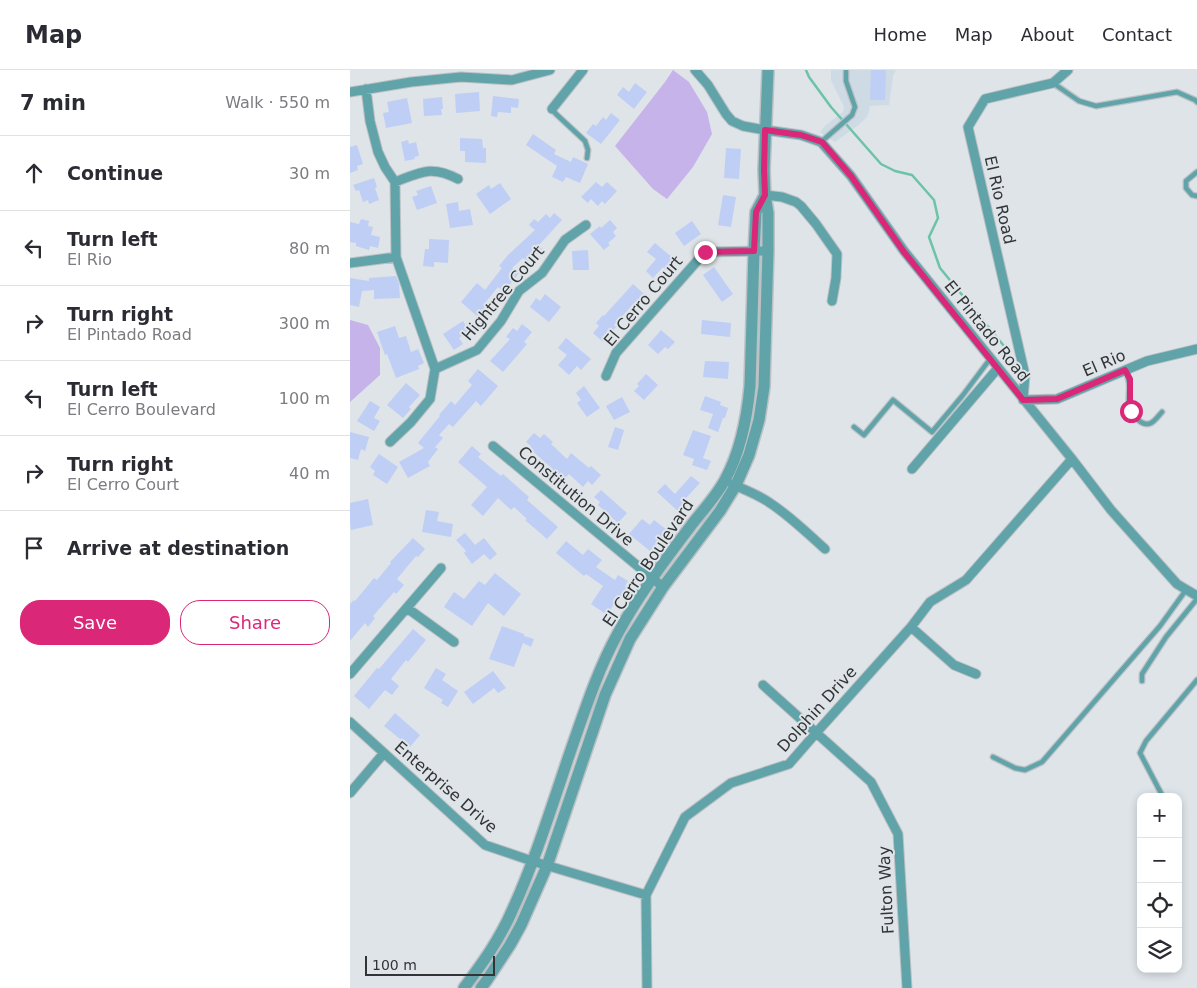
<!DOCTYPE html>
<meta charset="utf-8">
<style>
:root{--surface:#fff;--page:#f7f7f7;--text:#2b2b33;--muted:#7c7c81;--line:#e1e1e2;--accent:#db2777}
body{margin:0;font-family:"DejaVu Sans",sans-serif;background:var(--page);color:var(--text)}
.controls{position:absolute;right:15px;bottom:15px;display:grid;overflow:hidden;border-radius:10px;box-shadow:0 2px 8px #0003}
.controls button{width:45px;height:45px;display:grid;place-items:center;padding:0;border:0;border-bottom:1px solid var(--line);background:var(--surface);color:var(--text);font:25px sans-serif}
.scale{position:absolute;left:15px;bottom:12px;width:130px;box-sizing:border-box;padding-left:5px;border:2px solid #323436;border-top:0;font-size:14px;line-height:18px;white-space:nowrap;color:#323436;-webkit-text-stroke:4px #dee4e8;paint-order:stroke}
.stop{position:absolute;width:15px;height:15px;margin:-11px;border:4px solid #db2777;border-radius:50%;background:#fff}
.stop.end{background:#db2777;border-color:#fff;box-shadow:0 1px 5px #0008}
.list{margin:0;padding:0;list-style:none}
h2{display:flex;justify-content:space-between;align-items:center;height:65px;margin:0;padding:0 20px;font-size:21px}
h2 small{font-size:16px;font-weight:400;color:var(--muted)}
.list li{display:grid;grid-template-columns:32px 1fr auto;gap:15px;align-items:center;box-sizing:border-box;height:75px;padding:0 20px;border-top:1px solid var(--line)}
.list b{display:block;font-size:19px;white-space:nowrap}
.list p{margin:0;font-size:16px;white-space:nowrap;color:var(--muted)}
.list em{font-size:16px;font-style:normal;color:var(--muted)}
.actions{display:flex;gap:10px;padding:15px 20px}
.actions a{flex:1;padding:11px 0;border:1px solid var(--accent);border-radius:20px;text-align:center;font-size:18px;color:var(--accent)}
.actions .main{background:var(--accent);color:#fff}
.icon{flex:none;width:28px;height:28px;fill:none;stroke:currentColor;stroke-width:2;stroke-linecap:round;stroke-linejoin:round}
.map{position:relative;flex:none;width:847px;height:918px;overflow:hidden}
header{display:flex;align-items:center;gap:30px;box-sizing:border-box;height:70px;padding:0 25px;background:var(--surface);border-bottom:1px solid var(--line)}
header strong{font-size:24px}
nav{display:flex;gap:28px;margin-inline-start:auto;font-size:18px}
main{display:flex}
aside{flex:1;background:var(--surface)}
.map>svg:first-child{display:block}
.built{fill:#cedbe4}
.green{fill:#c6b3e9}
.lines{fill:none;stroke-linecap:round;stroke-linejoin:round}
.stream{stroke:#6dc3a6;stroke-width:2.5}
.building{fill:#bfcef5}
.service-casing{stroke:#bcc1c4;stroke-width:7}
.minor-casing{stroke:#bcc1c4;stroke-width:11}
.tertiary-casing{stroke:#bcc1c4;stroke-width:14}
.service{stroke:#60a4aa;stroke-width:4.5}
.minor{stroke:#60a4aa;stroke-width:9}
.tertiary{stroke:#60a4aa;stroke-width:11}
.route{stroke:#db2777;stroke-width:6}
.labels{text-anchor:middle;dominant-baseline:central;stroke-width:4;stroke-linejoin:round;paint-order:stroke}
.street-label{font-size:16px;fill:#323436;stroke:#dee4e8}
</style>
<header>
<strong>Map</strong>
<nav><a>Home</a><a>Map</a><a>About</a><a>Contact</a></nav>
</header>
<main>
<aside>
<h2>7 min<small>Walk · 550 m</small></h2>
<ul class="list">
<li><svg class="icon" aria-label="ahead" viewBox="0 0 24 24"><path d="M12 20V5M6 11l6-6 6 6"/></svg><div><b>Continue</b></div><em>30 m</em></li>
<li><svg class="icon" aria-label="left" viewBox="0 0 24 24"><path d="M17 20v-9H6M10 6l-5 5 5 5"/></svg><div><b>Turn left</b><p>El Rio</p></div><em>80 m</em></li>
<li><svg class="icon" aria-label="right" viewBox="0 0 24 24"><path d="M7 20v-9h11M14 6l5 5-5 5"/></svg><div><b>Turn right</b><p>El Pintado Road</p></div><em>300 m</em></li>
<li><svg class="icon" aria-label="left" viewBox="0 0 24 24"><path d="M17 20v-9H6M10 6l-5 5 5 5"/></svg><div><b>Turn left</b><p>El Cerro Boulevard</p></div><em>100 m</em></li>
<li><svg class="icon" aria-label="right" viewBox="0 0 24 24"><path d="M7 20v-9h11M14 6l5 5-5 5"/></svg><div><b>Turn right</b><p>El Cerro Court</p></div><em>40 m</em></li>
<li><svg class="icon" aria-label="arrive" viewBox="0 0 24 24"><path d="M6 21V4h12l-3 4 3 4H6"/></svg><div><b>Arrive at destination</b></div></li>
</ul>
<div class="actions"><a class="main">Save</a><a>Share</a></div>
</aside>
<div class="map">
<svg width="847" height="918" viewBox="0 0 847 918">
<rect width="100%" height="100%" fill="#dee4e8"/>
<path class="built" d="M481 0H546L543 6 539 35 520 36 519 42 516 48 507 56 485 72 470 62 475 56 493 42 494 37 481 10Z"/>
<path class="green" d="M323 0 339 12 357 42 362 64 343 97 317 129 303 119 265 76 315 12Z
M0 250 18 255 30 278V305L0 332Z"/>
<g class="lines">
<path class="stream" d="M456 0 459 7 481 37 531 94 545 101 562 105 584 130 588 148 579 167 590 198 654 276"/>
</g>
<path class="building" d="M521 0H536L535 30H520Z
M285 13 297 22 284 39 267 25 273 17 279 22Z
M129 22 130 41 106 43 105 24Z
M143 26 169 29 168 38 161 37V43L148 42 147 47 141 46Z
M92 27 93 39H91L92 45 74 46 73 29Z
M57 28 62 53 36 58 33 43 39 42 37 32Z
M261 43 270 50 251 74 236 63 243 54 246 56 253 47 256 50Z
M183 64 206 80 204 84 221 92 223 87 238 94 230 113 216 107 213 112 202 107 207 96 176 75Z
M110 68 132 69 133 78H136V93L115 92V81H110Z
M58 70 59 74 66 72 69 86 64 87 65 89 55 91 51 72Z
M7 75 13 94 7 96 8 100 0 103V77Z
M376 78 391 79 389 109 374 108Z
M24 108 27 117 25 118 29 130 19 134 18 130 13 132 9 120 6 121 3 115Z
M246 112 252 117 257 112 267 121 255 134 252 131 248 136 241 129 238 133 231 127Z
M150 113 161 129 140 144 126 124 139 115 141 119Z
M81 116 87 133 67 140 62 127 68 125 66 121Z
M373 125 386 127 381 157 368 155Z
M108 132 109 141 120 139 123 155 100 158 96 134Z
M204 143 212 150 189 175 192 179 177 193 173 188 162 198 169 203 154 222 148 217 135 233 138 236 128 247 111 232 127 213 135 220 152 198 149 196 158 185 185 160 179 155 184 149 188 152 196 144 200 148Z
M11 149 19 151 18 156 23 157 21 165 30 167 28 178 20 176 19 180 6 176V173L0 172V152L9 154Z
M260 150 267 158 263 162 266 166 258 173 260 175 254 180 240 164 250 156 251 158Z
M342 151 351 164 334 176 325 163Z
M79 169 99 170 98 193 84 192V197L73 196 75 179H79Z
M305 173 324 189 315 199 313 197 303 208 296 201 306 189 297 182Z
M238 180 239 200H223L222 181Z
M364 197 383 224 372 232 353 205Z
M46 206 49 214 50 228 24 229V220L12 221 9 237 0 235V208L19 211V208Z
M283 214 294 224 287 232 286 231 264 255 266 257 253 272 243 263 249 256 246 253 253 245 254 246Z
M195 224 211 237 199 252 180 237 186 228 190 231Z
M352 250 381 253 380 267 351 264Z
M113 251 119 261 109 268 113 274 104 280 93 264Z
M172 254 182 262 174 272 177 274 153 302 140 291 160 269 156 267 163 258 167 261Z
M45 256 49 268 56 266 61 282 68 279 74 293 68 296 69 299 46 308 37 284 35 285 27 262Z
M311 260 325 272 318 279 315 277 308 284 298 275Z
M216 268 241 289 231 300 227 296 219 305 208 295 217 285 208 278Z
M355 291 379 292 378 309 353 307Z
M128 299 148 316 131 336 126 331 103 357 99 354 89 365 93 368 85 377 88 379 78 392 80 396 58 408 49 392 74 378 68 373 90 346 89 345 101 331 105 335 115 323 122 315 118 311Z
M296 304 308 315 294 330 284 321 289 316 287 314Z
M56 313 70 325 59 337 61 339 53 348 37 335Z
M234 316 250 338 237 347 227 333 231 330 226 323Z
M355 326 371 332 370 335 378 338 375 348H373L368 362 358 358 363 344 350 340Z
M272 327 280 342 264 350 256 336Z
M20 331 30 337 24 348 30 351 24 361 7 351Z
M265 357 274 360 268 380 258 377Z
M343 360 361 366 353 388 361 391 357 400 342 395 344 389 333 385Z
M0 362 19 367 15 381 11 379 8 390 0 388Z
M184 363 190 368 194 364 203 372 201 374 217 389 221 383 239 398 241 396 251 405 242 415 238 411 233 417 219 404 214 409 179 378 181 376 176 372Z
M122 376 131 384 128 387 151 406 153 404 179 427 177 430 208 457 197 469 175 450 177 449 164 437 161 440 148 428 133 446 121 435 137 417 108 392Z
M29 384 48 397 37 414 23 405 25 401 20 397Z
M341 406 350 413 335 429 338 432 329 442 307 422 315 414 325 424Z
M251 420 277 443 268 453 248 435 250 432 244 427Z
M18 429 23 455 1 460 0 452V433Z
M76 440 89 442 87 451 103 454 101 467 72 462Z
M292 449 300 455 304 450 317 460 300 481 279 464Z
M115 463 125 475 134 468 147 484 140 490 134 484 122 494 114 483 116 481 106 470Z
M63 468 75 479 68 487 66 486 47 509 54 515 46 524 44 522 23 546 25 548 18 557 15 553 0 571V534L4 530 5 531 24 508 27 510 41 493 40 492Z
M216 471 233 485 238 479 252 490 246 497 265 510 268 505 278 511 275 516 278 517 270 527 269 526 257 545 241 534 253 516 236 504 234 506 206 483Z
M145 503 171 524 154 546 138 533 122 556 94 537 104 522 114 529 129 511 135 515Z
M152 556 174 564V566L184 569 181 577 173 573 164 597 139 589Z
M63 559 76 570 58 592 56 590 41 609 49 616 42 625 35 620 19 639 4 626 27 598 29 599Z
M86 598 96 604 92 610 108 621 98 637 91 633 93 630 74 618Z
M143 601 156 618 148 623 144 618 123 634 114 622Z
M45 643 70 665 60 677 34 656Z"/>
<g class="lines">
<defs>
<path id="service" d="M703 13 729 31 746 36 827 22 845 30 847 32
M202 39 206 44 235 71 238 80 237 88
M471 72 502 45 505 37 496 11V0
M847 102 836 111V118L842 125 847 126
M775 300C782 315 778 320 779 334 780 342 791 358 801 353 805 351 809 345 812 342
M504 357 514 365 543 330 582 362 613 325 640 289
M792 611V604L816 567 847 529
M643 687 665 698 675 700 692 692 810 556 836 520
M813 727 790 683 796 671 847 610"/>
<path id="minor" d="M345 0 358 15 376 44 382 51 393 56 415 60 451 65 471 72 501 106 554 181 722 389 761 440 827 514 847 526
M718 0 703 13 635 29 618 57 675 305 673 330 707 329 797 291 847 279
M16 19 20 51 28 82 35 97 45 112 46 187 85 299 80 329 61 352 40 372
M0 22 61 12 111 7 162 10 200 0
M202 39 233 0
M45 112C71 102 82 95 108 109
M415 125 432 127 446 132 451 136 466 154 487 184 486 208 482 231
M0 193 46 187
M85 299 127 280 151 251 169 221 192 203 215 170 236 155
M256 306 266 283 355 182 418 181
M143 376 313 517
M562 399 648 298
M382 414C395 420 409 425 420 433 440 446 457 463 475 479
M57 538 104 572
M561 557 604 595 626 604
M0 604 91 498
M413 615 521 712 548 764 557 918
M0 652 135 775 182 791 296 825
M0 723 34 683
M297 918 296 825 335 747 381 713 439 694 466 663 561 557 580 532 616 510 722 389"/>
<path id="tertiary" d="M114 918C132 894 150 869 162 841 186 789 204 729 223 674 236 637 248 600 267 565 288 525 316 489 343 453 354 439 367 425 375 410 391 381 397 348 400 316L404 181 406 142 415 125
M131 918 137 910 160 875 171 855 197 796 255 625 280 569 313 517 370 441 386 415 399 385 409 350 414 317 418 181V143L415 125 414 100 418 0"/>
</defs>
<use href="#service" class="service-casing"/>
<use href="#minor" class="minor-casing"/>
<use href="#tertiary" class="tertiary-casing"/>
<use href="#service" class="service"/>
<use href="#minor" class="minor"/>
<use href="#tertiary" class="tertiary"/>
</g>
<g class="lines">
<path class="route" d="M355 182 404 181 406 142 415 125 414 100 415 60 451 65 472 72 501 106 554 182 673 330 707 329 775 300 780 309V335L781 341"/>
</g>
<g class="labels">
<g class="street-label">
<text transform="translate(650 130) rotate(77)">El Rio Road</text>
<text transform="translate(153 223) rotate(-50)">Hightree Court</text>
<text transform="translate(293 231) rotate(-50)">El Cerro Court</text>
<text transform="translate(637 261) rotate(51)">El Pintado Road</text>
<text transform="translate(754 293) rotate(-23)">El Rio</text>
<text transform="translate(226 426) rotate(40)">Constitution Drive</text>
<text transform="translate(298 493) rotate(-56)">El Cerro Boulevard</text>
<text transform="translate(467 639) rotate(-48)">Dolphin Drive</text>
<text transform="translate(96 717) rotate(41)">Enterprise Drive</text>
<text transform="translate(536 820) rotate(-93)">Fulton Way</text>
</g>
</g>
</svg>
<div class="controls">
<button>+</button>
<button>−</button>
<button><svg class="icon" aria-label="locate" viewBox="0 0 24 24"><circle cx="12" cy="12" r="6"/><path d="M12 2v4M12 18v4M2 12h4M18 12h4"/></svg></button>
<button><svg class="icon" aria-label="layers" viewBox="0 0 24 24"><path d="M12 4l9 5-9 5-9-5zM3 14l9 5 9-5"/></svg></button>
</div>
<div class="scale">100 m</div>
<div class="stop" style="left:781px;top:341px"></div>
<div class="stop end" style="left:355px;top:182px"></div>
</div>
</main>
